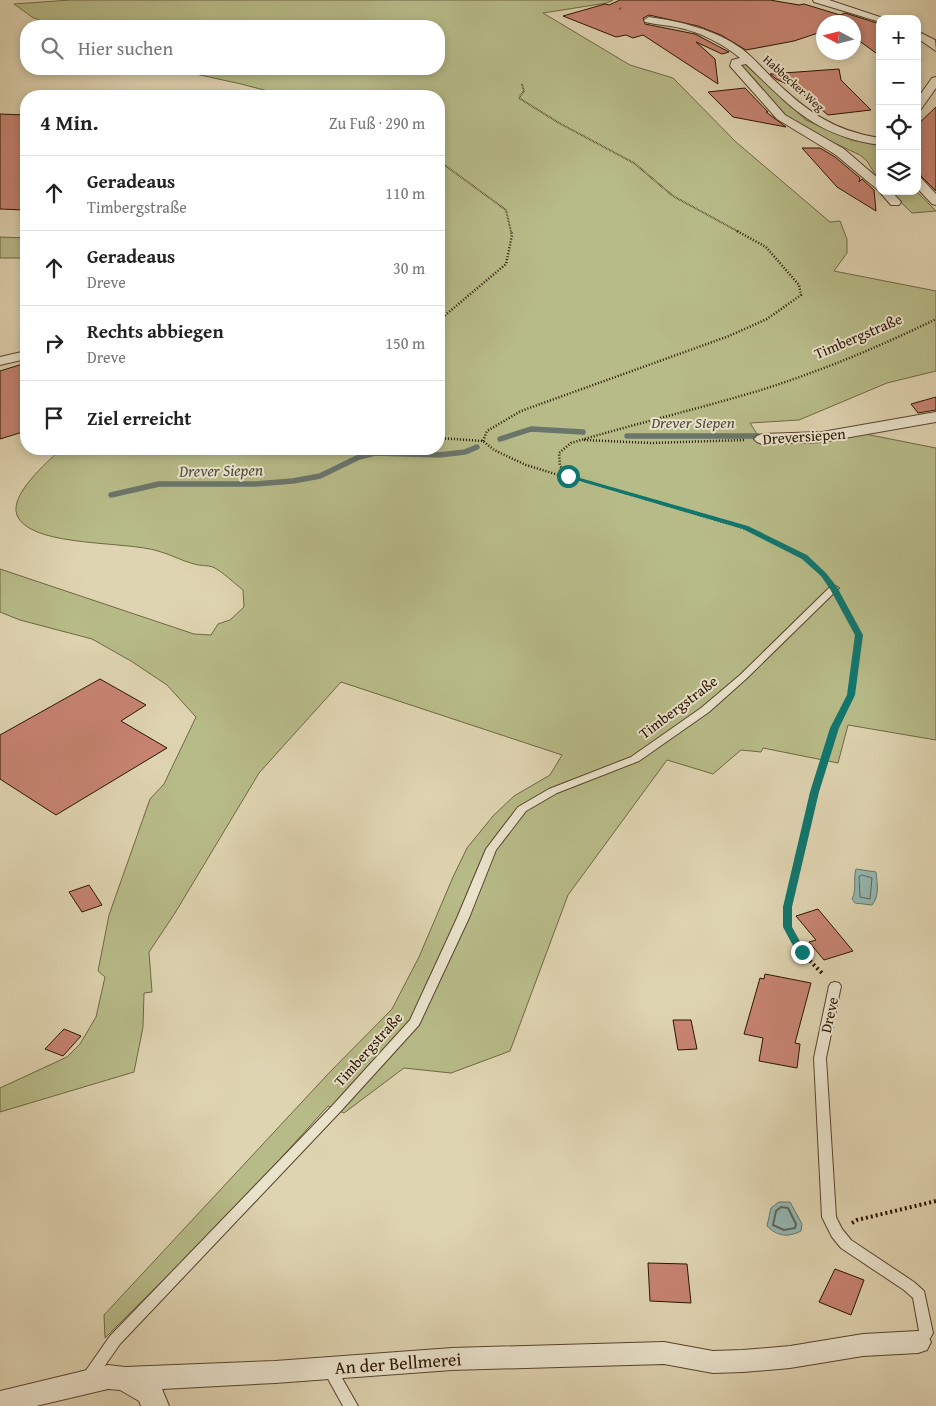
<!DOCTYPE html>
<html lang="de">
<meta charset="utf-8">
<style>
:root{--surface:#fff;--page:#f2f2f2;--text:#222;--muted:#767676;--line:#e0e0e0}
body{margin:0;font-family:"Gentium Book Plus",serif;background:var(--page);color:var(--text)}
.controls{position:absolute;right:15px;top:15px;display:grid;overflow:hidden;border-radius:10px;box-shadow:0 2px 8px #0003}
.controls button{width:45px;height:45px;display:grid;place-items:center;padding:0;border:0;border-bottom:1px solid var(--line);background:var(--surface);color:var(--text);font:25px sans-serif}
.compass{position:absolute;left:816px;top:15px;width:45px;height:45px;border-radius:50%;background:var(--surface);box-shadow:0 2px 8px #0003;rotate:277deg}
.stop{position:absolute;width:15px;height:15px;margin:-11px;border:4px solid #0f766e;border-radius:50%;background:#fff}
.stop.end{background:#0f766e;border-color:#fff;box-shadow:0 1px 5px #0008}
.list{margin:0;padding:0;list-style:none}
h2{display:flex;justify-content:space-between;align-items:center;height:65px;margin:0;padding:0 20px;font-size:21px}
h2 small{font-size:16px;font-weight:400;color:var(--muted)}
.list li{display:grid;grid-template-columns:32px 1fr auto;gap:15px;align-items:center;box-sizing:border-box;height:75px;padding:0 20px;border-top:1px solid var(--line)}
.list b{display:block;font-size:19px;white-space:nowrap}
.list p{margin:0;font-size:16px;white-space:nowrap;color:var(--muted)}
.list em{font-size:16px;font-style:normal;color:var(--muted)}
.icon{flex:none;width:28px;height:28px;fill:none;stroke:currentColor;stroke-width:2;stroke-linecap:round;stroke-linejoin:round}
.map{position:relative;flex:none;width:936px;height:1406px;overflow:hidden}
.search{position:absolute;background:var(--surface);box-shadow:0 2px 8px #0003;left:20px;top:20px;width:425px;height:55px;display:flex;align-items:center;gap:12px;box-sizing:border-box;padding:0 18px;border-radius:20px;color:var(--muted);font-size:19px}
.panel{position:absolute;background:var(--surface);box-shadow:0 2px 8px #0003;left:20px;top:90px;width:425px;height:365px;border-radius:20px}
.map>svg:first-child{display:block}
.green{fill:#b7bb88;stroke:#706744}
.water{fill:#94b7b2;stroke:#6a756b}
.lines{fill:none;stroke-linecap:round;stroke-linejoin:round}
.shore-far1{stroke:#5f655a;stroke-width:1}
.shore{stroke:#5f655a;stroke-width:2}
.stream{stroke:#6a756b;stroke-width:5.5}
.building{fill:#c78472;stroke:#2a1301}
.service-casing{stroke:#57432d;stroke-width:2}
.minor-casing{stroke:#57432d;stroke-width:2}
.path-far3{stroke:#2a1301;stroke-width:2;stroke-dasharray:0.5 1;stroke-linecap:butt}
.path-far2{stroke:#2a1301;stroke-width:2.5;stroke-dasharray:1 2;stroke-linecap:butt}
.path-far1{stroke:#2a1301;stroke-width:3;stroke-dasharray:1 2.5;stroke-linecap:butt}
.path{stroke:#2a1301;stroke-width:4;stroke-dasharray:2 3;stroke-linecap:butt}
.service{fill:#eae3cc;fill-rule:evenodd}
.minor{fill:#eae3cc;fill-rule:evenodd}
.route{fill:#0f766e}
.labels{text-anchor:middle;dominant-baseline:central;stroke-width:4;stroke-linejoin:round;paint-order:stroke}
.far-street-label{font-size:12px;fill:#2a1301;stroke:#eae3cc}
.street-label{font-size:15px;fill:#2a1301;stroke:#eae3cc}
.water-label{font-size:16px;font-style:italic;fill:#4f4c3f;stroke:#eae3cc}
.near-street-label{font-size:18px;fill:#2a1301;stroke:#eae3cc}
</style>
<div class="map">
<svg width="936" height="1406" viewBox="0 0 936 1406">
<rect width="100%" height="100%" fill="#dfd4b1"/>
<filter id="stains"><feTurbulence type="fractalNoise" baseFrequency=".004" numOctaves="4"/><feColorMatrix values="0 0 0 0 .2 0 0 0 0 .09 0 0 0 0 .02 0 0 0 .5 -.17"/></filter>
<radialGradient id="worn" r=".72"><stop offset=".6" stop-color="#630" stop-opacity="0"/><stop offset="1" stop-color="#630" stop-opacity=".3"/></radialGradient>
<path class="green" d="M70 0H613L607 3 543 13 630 65 673 78 736 142 830 222 840 221 847 239V253L834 271 936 291V371L887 383 799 420 750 423 759 437 855 432 936 448V740L848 725 838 763 763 748 761 752 741 750 713 774 667 760 568 895 510 1051 451 1073 404 1068 344 1113 328 1106 233 1211 105 1338 104 1315 328 1074 392 1009 419 957 453 877 467 848 493 816 514 796 550 775 562 755 341 682 259 773 175 913 149 952 152 992 144 993 143 1027 134 1072 0 1112V1088L67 1057 80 1044 96 1017 105 977 98 971 109 915 150 799 164 784 196 717 167 685 131 661 92 639 20 620 0 612V569L194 634 211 635 218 624 230 620 244 607 243 590C234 583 223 572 213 567 207 565 200 566 194 564 182 561 170 554 158 551 126 541 38 547 19 519 4 498 48 462 61 449H439V96H287L241 84 173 69H439V26H53L32 17 14 4Z
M740 64H745L806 120 851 140 880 146V182L867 161 860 155 813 133 784 116 741 68Z
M889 191H916L936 211 912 213Z
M0 237 26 238V258H0Z"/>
<path class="water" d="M856 869 876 872C877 883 880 896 872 905L855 903 852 899C857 890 853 879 856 869Z
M779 1202H790L802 1224 801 1231C787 1238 777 1236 767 1226L771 1208Z"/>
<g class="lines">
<path class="shore-far1" d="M862 875 872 878 870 899 860 897 859 877Z"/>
<path class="shore" d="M781 1207 788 1208 796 1224 795 1228 784 1230 773 1225 776 1211Z"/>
<path class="stream" d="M627 436H758
M500 439 531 429 583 432
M111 495 159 484H255L293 481 320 476 359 457 375 453 439 455 465 452 477 447"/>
</g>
<path class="building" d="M620 0H770L799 5 804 4 840 15 845 13 880 24V56L854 37V22H824V31L794 41 746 50 721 35 698 26 649 15 643 18 645 24 695 34 729 52 722 54 696 42 715 59 718 84 643 35 633 38 626 35 616 37 563 16 605 4 609 5Z
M839 69 841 80 871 110 828 115 797 89 776 79 770 74Z
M745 88 768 112H766L786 127 733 117 708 92Z
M936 107V191L921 176 917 148V125Z
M0 114 26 115V210L0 209Z
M802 148H820L835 157 860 178 859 182 862 179 874 190 876 211 837 187Z
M26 363V431L0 439V371Z
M936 397V410L918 413 911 404Z
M100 679 146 705 121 721 167 748 56 815 0 779V735Z
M89 885 102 905 82 912 69 892Z
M818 909 853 951 824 960 809 942 816 940 796 916Z
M765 974 811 983 795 1043 800 1044 797 1068 759 1061 763 1038 744 1034 760 978 764 979Z
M673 1020H691L697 1049 678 1050Z
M64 1029 81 1036 63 1056 45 1049Z
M648 1263 687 1264 691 1303 650 1301Z
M835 1269 864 1280 851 1315 819 1302Z"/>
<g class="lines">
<defs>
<path id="service" d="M834 585 839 588 837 590 746 679 709 712 639 761 557 793 526 811 496 850 469 918 419 1025 340 1112 120 1344 92 1384 87 1386 82 1384 80 1380 82 1376 110 1336 332 1106 410 1020 457 918 486 849 518 807 549 789 631 757 701 708 740 675 831 586Z
M835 982 839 983 841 986 826 1058 836 1217 842 1229 851 1240 914 1282 924 1291 933 1333C929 1341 923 1350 913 1346L911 1342 919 1331 913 1298 904 1290 841 1248 832 1237 822 1217 814 1058 829 986 831 983Z
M329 1362 334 1364 358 1406H343L322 1368 324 1364Z"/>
<path id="minor" d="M813 0H829L886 19H880V22L877 21 814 2Z
M649 17C682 22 714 29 742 49 753 57 762 68 772 78 805 110 833 131 880 138V145C814 135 792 108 746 64L741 65 785 115 844 149 880 180V191H891L901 202 899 205H891L878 190 836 155 777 119 730 66 732 60 740 58C725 45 700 32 680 28 669 25 657 25 645 22L644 20Z
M917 31 935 40 936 51 917 38Z
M936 77V88L921 109 917 110V99L932 78Z
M917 177 921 178 936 194V205L932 204 917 188Z
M26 351V359L0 365V357Z
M936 412V422L822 442 762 444 757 442 754 439 757 436 762 434 822 432Z
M918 1331 927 1334 931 1342 927 1350 918 1353 863 1356 790 1368 743 1372 713 1373 664 1364 452 1370 275 1383 162 1389 169 1406H141L139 1401 120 1390 108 1389 36 1406H0V1391L108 1365 125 1367 275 1361 452 1348 664 1342 713 1351 743 1350 790 1346 863 1334Z"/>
</defs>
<use href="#service" class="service-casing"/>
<use href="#minor" class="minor-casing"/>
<path class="path-far3" d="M619 9 622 8
M522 84 524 91 519 98 559 123 634 163 673 196 739 232
M439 161 506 210 511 232"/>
<path class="path-far2" d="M439 329 443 317 506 264 512 235 511 231
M439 438 483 441 494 450 526 465 562 476H568
M584 440 651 443 745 440
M483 441 487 431 521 411 729 336 767 319 801 295 799 285 766 247 737 231
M750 530 568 476 560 466 559 453 571 443C634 424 698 409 761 390 821 371 879 347 936 319"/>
<path class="path-far1" d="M747 529 804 557 826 577
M788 914 814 792 835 728 851 695 859 635 841 601"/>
<path class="path" d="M788 912C788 941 805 956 824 975
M852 1223 857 1220 936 1201"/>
<use href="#service" class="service"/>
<use href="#minor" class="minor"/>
</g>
<path class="route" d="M566 474 748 526 807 555 826 573 837 587 863 635 855 695 839 728 819 792 792 907V927L806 952 805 955H798L783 927V907L810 792 830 728 847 695 855 635 830 589 821 576 802 559 743 529 566 477Z"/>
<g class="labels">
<g class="far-street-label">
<text transform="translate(794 83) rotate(42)">Habbecker Weg</text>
</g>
<g class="street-label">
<text transform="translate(858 336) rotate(-23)">Timbergstraße</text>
<text transform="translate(804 436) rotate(-4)">Dreversiepen</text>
<text transform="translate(678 707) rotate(-37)">Timbergstraße</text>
<text transform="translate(829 1015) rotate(-78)">Dreve</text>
<text transform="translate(368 1049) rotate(-48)">Timbergstraße</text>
</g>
<g class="water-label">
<text x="693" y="422">Drever Siepen</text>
<text transform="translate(221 470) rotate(-1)">Drever Siepen</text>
</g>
<g class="near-street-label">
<text transform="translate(398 1363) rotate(-4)">An der Bellmerei</text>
</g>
</g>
<rect width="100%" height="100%" filter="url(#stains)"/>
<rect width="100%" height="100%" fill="url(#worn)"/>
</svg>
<div class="controls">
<button>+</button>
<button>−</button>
<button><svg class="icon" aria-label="locate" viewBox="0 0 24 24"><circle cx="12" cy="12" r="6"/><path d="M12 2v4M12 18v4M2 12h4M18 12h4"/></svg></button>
<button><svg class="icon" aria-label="layers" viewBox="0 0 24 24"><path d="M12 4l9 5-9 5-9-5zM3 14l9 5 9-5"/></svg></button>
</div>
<svg class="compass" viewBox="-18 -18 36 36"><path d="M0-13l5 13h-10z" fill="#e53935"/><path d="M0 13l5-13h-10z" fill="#767676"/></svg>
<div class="stop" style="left:568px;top:476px"></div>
<div class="stop end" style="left:802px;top:952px"></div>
<div class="search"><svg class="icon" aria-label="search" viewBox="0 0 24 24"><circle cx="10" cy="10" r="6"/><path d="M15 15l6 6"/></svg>Hier suchen</div>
<section class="panel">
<h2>4 Min.<small>Zu Fuß · 290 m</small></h2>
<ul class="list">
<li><svg class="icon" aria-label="ahead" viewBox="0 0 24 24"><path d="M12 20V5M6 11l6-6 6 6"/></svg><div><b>Geradeaus</b><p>Timbergstraße</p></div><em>110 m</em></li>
<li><svg class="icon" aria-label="ahead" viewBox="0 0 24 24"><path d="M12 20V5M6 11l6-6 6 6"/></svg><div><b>Geradeaus</b><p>Dreve</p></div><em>30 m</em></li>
<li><svg class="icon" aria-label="right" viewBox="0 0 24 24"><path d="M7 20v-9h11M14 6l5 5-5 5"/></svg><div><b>Rechts abbiegen</b><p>Dreve</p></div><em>150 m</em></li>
<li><svg class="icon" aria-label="arrive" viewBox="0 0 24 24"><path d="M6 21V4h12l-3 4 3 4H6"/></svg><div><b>Ziel erreicht</b></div></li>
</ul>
</section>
</div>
